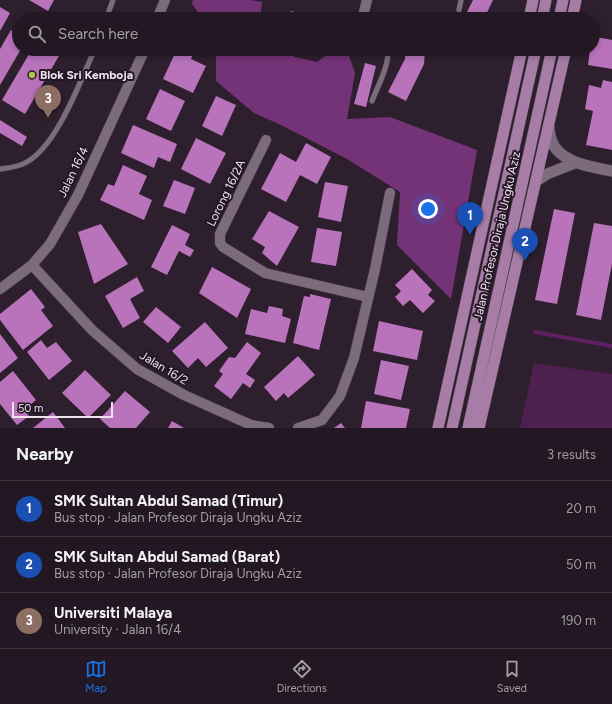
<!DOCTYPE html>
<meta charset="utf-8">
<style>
:root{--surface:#221722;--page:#2e242f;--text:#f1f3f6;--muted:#a29fa5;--line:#3f3640;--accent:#1a73e8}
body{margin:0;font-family:Figtree,sans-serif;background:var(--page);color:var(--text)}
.scale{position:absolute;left:12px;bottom:10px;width:101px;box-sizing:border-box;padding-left:4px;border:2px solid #efe4ee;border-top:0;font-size:11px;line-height:14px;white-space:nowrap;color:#efe4ee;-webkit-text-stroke:3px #241624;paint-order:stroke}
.you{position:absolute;left:428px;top:209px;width:14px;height:14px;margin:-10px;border:3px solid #fff;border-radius:50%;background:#1a73e8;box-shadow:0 0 0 6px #1a73e833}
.badge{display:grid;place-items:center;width:26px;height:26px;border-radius:50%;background:var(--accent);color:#fff;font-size:13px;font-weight:700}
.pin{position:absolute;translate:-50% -33px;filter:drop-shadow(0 1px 2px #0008)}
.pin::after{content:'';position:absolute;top:21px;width:14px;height:12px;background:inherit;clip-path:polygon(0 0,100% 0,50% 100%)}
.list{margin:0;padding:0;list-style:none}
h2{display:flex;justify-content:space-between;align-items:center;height:52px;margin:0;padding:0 16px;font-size:17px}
h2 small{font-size:13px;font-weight:400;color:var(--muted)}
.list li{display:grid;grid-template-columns:26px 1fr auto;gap:12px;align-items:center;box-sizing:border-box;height:56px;padding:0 16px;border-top:1px solid var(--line)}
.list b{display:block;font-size:15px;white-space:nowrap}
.list p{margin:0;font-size:13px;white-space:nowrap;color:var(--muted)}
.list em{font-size:13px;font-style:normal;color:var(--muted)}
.icon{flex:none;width:22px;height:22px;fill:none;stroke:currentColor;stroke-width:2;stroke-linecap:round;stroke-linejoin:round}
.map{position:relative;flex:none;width:612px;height:428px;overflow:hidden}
.search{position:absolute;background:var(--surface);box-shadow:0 2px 6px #0003;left:12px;right:12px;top:12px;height:44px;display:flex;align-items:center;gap:10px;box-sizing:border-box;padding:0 14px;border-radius:22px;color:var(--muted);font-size:15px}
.sheet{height:220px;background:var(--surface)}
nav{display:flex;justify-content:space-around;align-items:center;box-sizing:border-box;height:56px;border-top:1px solid var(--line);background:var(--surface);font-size:11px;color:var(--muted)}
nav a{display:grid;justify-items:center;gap:2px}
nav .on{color:var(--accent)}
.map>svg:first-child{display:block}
.green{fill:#4e2050}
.forest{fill:#753377}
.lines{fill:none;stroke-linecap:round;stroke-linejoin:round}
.stream{stroke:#601f63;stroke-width:4}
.building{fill:#b973bb}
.service-casing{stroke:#4a3e4a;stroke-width:6}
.minor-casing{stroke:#4a3e4a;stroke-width:11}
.tertiary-casing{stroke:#4a3e4a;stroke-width:12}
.primary-casing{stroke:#4a3e4a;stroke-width:12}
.service{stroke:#7c6b7c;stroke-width:5}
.minor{stroke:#7c6b7c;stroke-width:10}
.tertiary{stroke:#7c6b7c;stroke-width:11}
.primary{stroke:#a77da7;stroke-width:11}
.poi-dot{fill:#b3c24b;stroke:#241624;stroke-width:1.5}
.labels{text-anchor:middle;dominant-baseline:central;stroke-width:4;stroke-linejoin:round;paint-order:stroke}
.poi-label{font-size:12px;font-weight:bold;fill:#efe4ee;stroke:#241624;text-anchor:start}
.street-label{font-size:12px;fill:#efe4ee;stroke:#241624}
</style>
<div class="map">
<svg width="612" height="428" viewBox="0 0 612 428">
<rect width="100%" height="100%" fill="#2e1f2e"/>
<path class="green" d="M534 363 612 374V428H520Z"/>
<path class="forest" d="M193 0H251L262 2 260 19H203L192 4Z
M216 49H285L295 57 317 62 332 51 349 56 355 73 347 119 390 117 477 150 451 299 397 245 400 192 347 159 281 125 254 113 216 81Z"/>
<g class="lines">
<path class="stream" d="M535 332 612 346"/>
</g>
<path class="building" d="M29 0H54L48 11Z
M473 0H493L484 19H471L465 16Z
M0 7 10 13 0 31Z
M291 11 306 15 305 19H289Z
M11 30 19 35V49H21L0 85V49Z
M596 37 612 40V69L588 65 590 49H593V39H596Z
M32 49H63L25 114 2 100Z
M177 49 195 50 191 59 206 66 193 93 163 79Z
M306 49H317L315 56 305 54Z
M405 49H425L424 64 406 101 388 92 405 59Z
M365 63 376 66 366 107 354 104Z
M603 80 612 82V150L586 145 593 111 585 109 589 85 601 88Z
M160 89 185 101 171 131 146 119Z
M216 96 236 105 222 136 202 126Z
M0 120 27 137 22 146 0 133Z
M133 125 177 144 170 162 158 157 154 168 121 153Z
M196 138 226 153 210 184 181 169Z
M306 143 331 157 317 184 300 175 286 202 261 189 280 153 296 162Z
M123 165 147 176 139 194 152 200 144 220 100 200 108 184 114 186Z
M174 180 195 188 185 214 163 206Z
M325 182 348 186 341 222 318 217Z
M554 209 575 213 557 304 535 300Z
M269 211 299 227 277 266 262 253 265 247 252 239Z
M594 223 612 226V264L601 320 576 315Z
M101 224 128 264 94 284 78 232Z
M172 225 190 234 185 245 194 250 190 257 179 251 167 275 151 267Z
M317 228 342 232 336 266 311 262Z
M212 267 251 289 237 318 199 293Z
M412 269 432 290 428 295 435 301 423 313 410 300 403 306 395 297 401 291 395 285Z
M137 277 144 291 130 299 140 318 123 328 105 296Z
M31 289 45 307 41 310 53 326 23 350 0 320V314Z
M310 294 331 299 319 350 293 343 304 296 310 297Z
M269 306 283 309 282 316 291 319 285 343 245 334 251 309 267 313Z
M156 307 181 327 168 343 143 322Z
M379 321 423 331 417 360 373 351Z
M205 322 228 348 206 367 198 358 188 368 172 351Z
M0 334 18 358 0 373Z
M41 340 47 348 56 342 72 361 49 380 27 352Z
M247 342 261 353 246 374 255 380 250 388 243 383 231 399 214 386 223 374 219 371 229 357 235 358Z
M298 356 315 375 288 398 284 393 276 401 264 387Z
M381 360 409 366 401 400 374 394Z
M85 370 111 395 88 418 62 393Z
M13 371 36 400 24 410 29 416 17 425 0 404V382Z
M125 391 150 412 136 428H110L100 419Z
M366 401 410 409 406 428H361Z
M53 412 65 428H33Z
M172 421 184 428H168Z
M341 423 345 428H334Z"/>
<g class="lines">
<defs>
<path id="service" d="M459 10 461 0
M106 19 113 0
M372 101C378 85 389 67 388 49
M0 169C9 168 19 167 27 162 58 144 80 81 95 49"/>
<path id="minor" d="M363 16 367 0
M157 19 165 0
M266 140 220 234V243L223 247 265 273 368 297
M32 265 92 330 137 369 184 395 251 425 269 428
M0 289 32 265 50 244 78 195 145 49
M298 428 322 420 340 396 354 358 375 269 390 193"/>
<path id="tertiary" d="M549 127C549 131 550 135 551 139 558 163 592 167 612 171
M536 181 547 174 575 163"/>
<path id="primary" d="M529 19 533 0
M542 19 546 0
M559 19 563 0
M572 19 576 0
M438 428 522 49
M452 428 536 49
M468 428 552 49
M479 428 566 49"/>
</defs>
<use href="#service" class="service-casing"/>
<use href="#minor" class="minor-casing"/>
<use href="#tertiary" class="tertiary-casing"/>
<use href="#primary" class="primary-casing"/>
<use href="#service" class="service"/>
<use href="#minor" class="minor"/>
<use href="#tertiary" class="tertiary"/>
<use href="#primary" class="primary"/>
</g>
<circle class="poi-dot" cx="32" cy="75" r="4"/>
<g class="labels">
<g class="poi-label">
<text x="40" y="75">Blok Sri Kemboja</text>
</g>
<g class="street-label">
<text transform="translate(73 172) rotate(-64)">Jalan 16/4</text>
<text transform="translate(226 193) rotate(-64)">Lorong 16/2A</text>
<text transform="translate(497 236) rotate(-77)">Jalan Profesor Diraja Ungku Aziz</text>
<text transform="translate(164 368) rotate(31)">Jalan 16/2</text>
</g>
</g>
</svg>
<div class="scale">50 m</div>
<div class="you"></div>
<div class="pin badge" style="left:470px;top:235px;background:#1a4fb4">1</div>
<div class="pin badge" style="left:525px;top:261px;background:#1a4fb4">2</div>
<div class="pin badge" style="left:48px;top:118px;background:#8d6e63">3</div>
<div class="search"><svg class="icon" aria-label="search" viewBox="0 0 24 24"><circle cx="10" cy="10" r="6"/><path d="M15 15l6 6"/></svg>Search here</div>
</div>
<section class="sheet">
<h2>Nearby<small>3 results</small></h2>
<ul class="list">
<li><span class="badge" style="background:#1a4fb4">1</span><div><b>SMK Sultan Abdul Samad (Timur)</b><p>Bus stop · Jalan Profesor Diraja Ungku Aziz</p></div><em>20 m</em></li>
<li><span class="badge" style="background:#1a4fb4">2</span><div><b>SMK Sultan Abdul Samad (Barat)</b><p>Bus stop · Jalan Profesor Diraja Ungku Aziz</p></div><em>50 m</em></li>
<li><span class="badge" style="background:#8d6e63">3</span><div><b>Universiti Malaya</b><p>University · Jalan 16/4</p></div><em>190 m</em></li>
</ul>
</section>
<nav>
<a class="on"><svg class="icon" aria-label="map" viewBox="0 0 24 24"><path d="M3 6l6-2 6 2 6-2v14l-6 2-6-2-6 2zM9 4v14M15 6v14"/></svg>Map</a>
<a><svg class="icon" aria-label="directions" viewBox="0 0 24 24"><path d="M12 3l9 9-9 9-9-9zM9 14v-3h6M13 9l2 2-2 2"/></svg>Directions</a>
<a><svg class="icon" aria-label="saved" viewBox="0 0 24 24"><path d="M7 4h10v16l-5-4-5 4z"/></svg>Saved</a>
</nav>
